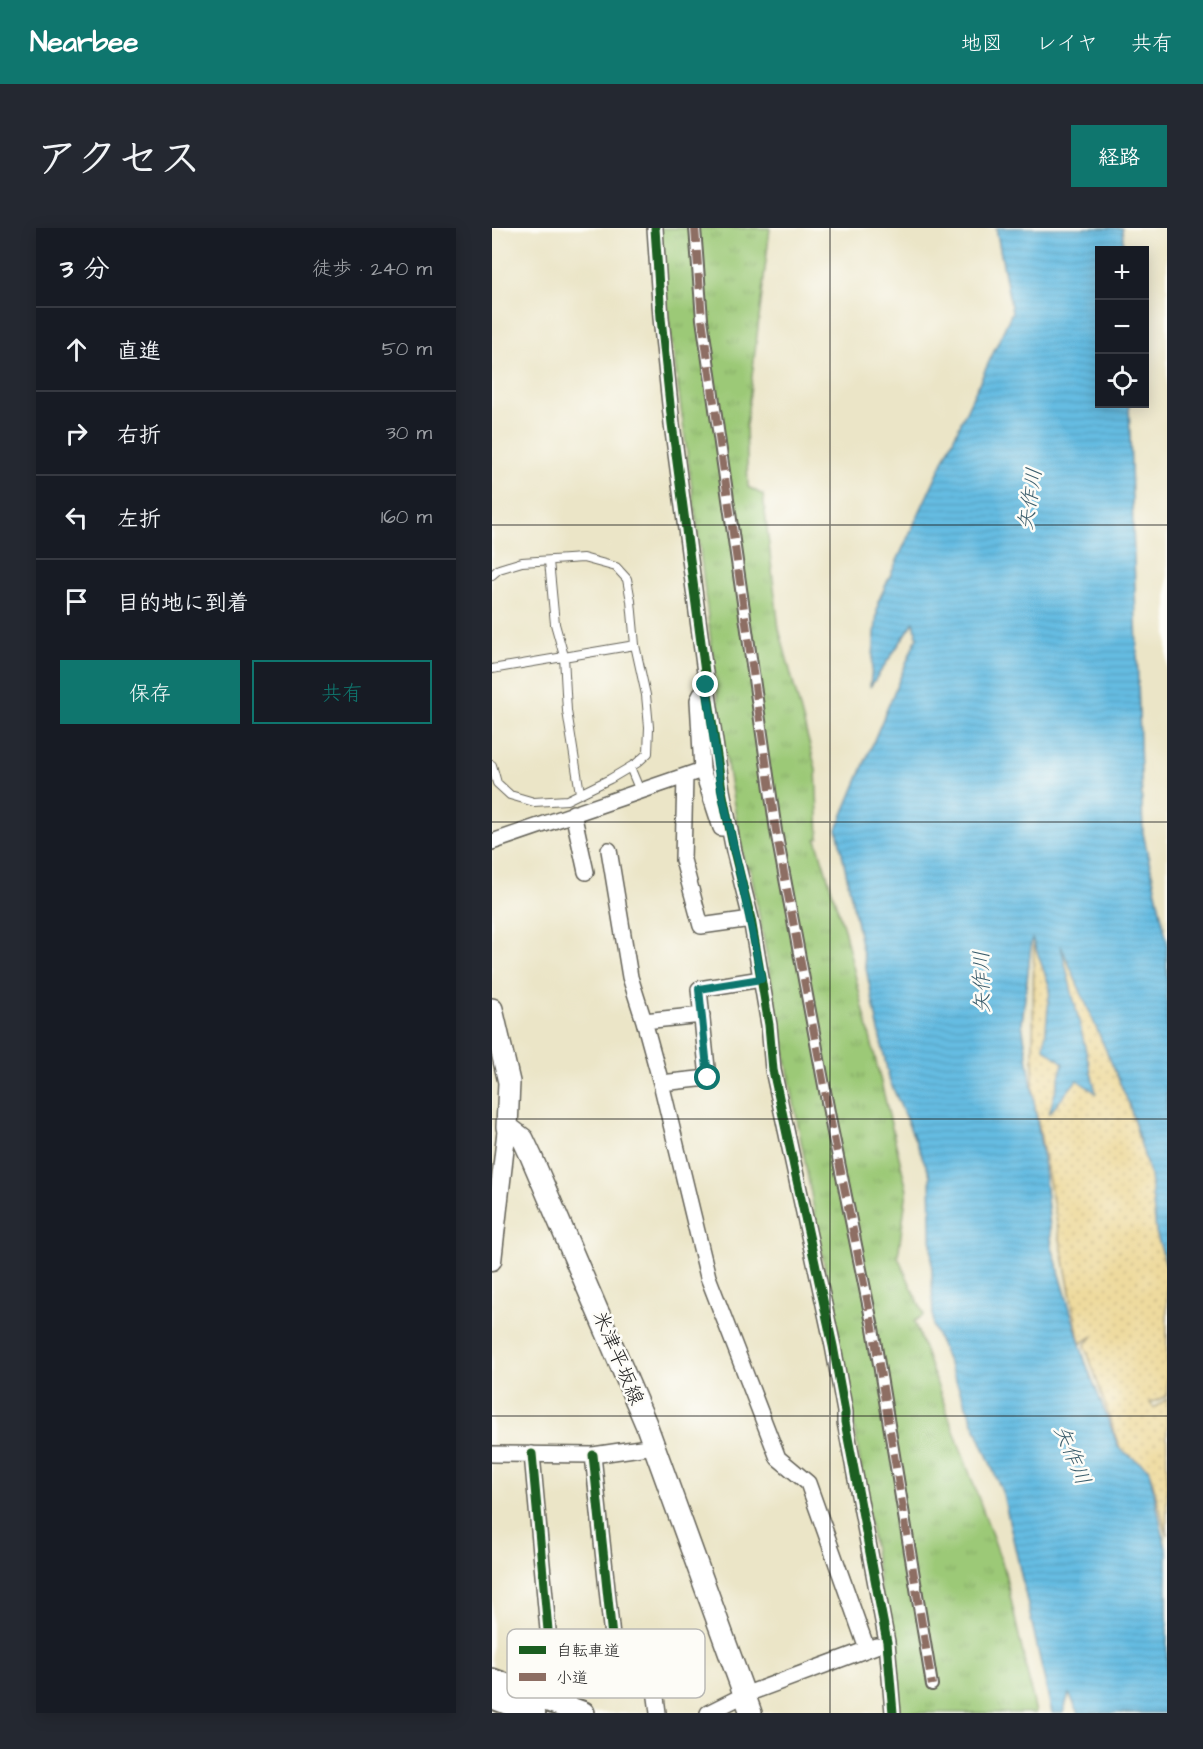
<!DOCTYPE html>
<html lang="ja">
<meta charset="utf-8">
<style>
:root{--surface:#171b24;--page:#242831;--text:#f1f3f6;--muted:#9ea1a6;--line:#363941;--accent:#0f766e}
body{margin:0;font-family:"Architects Daughter","Klee One",sans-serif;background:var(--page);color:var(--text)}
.controls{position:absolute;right:18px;top:18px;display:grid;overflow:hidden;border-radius:0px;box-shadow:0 3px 15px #0003}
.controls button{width:54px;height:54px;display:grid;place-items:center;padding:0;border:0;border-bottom:2px solid var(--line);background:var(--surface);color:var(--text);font:30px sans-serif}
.stop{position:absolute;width:18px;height:18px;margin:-14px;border:4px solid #0f766e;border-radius:50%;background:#fff}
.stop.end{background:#0f766e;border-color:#fff;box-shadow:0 2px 6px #0008}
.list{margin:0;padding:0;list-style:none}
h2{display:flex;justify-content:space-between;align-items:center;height:78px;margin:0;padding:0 24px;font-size:26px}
h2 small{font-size:20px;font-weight:400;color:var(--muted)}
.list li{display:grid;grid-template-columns:39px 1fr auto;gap:18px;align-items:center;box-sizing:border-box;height:84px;padding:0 24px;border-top:2px solid var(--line)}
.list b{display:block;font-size:22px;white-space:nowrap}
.list em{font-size:20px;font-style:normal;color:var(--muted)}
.actions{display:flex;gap:12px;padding:18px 24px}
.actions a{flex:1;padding:14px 0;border:2px solid var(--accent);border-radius:0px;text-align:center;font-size:21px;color:var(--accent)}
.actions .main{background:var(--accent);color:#fff}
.icon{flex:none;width:33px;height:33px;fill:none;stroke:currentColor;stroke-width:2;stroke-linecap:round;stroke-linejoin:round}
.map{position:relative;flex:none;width:675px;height:1485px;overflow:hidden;border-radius:0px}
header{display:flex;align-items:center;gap:36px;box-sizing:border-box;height:84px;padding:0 30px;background:var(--accent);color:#fff}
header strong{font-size:28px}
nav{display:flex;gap:33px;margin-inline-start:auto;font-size:21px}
.intro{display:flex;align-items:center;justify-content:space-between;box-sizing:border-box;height:144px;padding:0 36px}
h1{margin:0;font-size:42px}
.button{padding:15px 27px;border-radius:0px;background:var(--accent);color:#fff;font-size:21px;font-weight:700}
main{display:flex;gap:36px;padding:0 36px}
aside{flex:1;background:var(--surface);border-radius:0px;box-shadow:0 3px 15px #0003}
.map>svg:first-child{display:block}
.sand{fill:url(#sand-dots);stroke:#857b5d;stroke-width:1.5}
.park{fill:url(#park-tufts);stroke:#5c724a;stroke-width:1.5}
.water{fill:url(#water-rules);stroke:#406c7f;stroke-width:1.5}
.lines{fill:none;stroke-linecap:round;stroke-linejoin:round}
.service-casing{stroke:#646258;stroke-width:10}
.pedestrian-casing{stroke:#646258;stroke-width:14}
.minor-casing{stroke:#646258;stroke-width:18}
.tertiary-casing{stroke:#646258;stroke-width:21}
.secondary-casing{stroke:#646258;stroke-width:24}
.primary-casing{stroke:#646258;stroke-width:26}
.service{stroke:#fff;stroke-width:8}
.pedestrian{stroke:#fff;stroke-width:10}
.minor{stroke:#fff;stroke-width:15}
.tertiary{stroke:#fff;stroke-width:18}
.secondary{stroke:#fff;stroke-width:21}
.primary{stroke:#fff;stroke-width:22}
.quiet{stroke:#8d6e63;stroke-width:8;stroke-dasharray:15 8;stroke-linecap:butt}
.cycleway-casing{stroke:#fdfcf7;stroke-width:13}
.cycleway{stroke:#1b5e20;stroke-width:9}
.route{stroke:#0f766e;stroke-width:8}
.grid{fill:none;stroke:#1c1c1c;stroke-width:1.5;stroke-opacity:0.55}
.labels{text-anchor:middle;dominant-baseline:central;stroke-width:5;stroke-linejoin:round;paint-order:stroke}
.street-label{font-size:20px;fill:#1c1c1c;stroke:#fdfcf7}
.water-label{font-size:21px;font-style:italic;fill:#395c6b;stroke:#fdfcf7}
.key{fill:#fdfcf7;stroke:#bab9b5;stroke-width:1.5}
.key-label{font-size:16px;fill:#1c1c1c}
</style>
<header>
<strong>Nearbee</strong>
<nav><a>地図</a><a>レイヤ</a><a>共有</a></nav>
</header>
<div class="intro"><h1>アクセス</h1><a class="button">経路</a></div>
<main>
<aside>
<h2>3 分<small>徒歩 · 240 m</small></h2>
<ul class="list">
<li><svg class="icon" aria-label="ahead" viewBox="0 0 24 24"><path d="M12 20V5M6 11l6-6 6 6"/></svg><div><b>直進</b></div><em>50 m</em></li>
<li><svg class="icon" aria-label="right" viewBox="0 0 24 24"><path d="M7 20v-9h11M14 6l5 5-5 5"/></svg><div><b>右折</b></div><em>30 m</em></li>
<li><svg class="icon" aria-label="left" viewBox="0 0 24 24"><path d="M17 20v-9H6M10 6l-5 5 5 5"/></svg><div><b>左折</b></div><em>160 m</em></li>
<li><svg class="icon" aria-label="arrive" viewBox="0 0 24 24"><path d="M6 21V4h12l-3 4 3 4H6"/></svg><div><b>目的地に到着</b></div></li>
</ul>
<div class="actions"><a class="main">保存</a><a>共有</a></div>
</aside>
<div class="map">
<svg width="675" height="1485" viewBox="0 0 675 1485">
<defs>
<pattern id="sand-dots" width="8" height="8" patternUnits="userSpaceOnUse" patternTransform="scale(1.5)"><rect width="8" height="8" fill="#eeda9e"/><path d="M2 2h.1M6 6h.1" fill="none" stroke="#ccba88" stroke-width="1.8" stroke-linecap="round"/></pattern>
<pattern id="park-tufts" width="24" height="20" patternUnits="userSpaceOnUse" patternTransform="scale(1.5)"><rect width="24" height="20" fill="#9cc977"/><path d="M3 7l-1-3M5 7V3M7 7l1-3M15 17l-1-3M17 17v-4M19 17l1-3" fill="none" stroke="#86ac66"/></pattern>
<pattern id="water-rules" width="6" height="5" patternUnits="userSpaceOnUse" patternTransform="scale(1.5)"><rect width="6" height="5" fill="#65bce2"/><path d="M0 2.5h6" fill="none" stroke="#57a1c1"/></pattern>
</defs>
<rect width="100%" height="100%" fill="#fdfcf7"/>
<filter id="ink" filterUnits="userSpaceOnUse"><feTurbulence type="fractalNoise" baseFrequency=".0167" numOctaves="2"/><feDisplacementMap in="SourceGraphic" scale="12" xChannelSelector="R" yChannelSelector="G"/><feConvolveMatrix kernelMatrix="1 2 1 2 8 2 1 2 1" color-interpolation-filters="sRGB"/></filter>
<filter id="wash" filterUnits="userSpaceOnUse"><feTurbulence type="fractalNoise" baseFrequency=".008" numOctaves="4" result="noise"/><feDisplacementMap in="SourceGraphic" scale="24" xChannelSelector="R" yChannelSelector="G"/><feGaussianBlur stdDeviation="1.35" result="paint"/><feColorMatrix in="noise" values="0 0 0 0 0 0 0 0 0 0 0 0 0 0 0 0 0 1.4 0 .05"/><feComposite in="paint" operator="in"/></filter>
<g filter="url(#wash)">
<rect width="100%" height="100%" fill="#ebe5c7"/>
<path class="sand" d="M542 648 635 805 675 1027V1168L658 1175 662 1180 675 1171V1307L657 1241 628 1221 593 1117 601 1108 588 1116 541 868Z"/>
<path class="park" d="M168 0H278L254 198 256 259 271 267 287 401 324 541 327 610 324 611 353 705 415 962 406 1029 432 1087 422 1093 512 1340 544 1485H408L361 1191 258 639 253 641 230 507 205 297 175 79Z"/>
<path class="water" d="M504 0H630L632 22H608V176H637L651 605 675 713V1040L664 1004 658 948 637 876 569 718 604 865 585 852 557 886 571 835 552 820 558 760 540 710 530 795 551 931 560 1019 593 1133 627 1220 657 1241 675 1325V1485H587L577 1466 571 1485H560L511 1266 441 1098 438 947 397 851 345 601 425 409 422 394 378 459 386 374 520 84Z"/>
</g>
<g filter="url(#ink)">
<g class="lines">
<defs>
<path id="service" d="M57 333 63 396 72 428 75 483 88 565
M0 347 7 341 30 334 91 330 124 339 135 351 139 373 143 417 154 467 157 499 156 525 145 535 118 551 75 572 42 574 18 567 5 555 0 537
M0 441 143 417
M138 539 148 563"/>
<path id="pedestrian" d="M203 0 210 91 284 603 340 900 381 1100 440 1457"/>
<path id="minor" d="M163 0 169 90 180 196 214 452 230 562 242 623 259 691 277 797 281 842 341 1118 353 1184V1194L395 1414 401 1485
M214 457 206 472 210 542 229 600
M193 548 191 632 209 698 259 691
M81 585 94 644
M0 614 210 542
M117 622 138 749 152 793
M269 751 207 761 216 850 169 855 216 1049 286 1230 316 1255 375 1421
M169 855 152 793 210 787
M0 1226 101 1227 162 1218
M40 1226 59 1435 122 1428 101 1227
M160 1437 166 1485
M216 1485 252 1467 384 1418"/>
<path id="tertiary" d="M0 1033 15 899"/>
<path id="secondary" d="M0 781 17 854 15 899 31 911 39 928 154 1196 259 1485"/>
<path id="primary" d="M0 1452 91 1485
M0 1469 42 1485"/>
</defs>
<use href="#service" class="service-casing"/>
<use href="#pedestrian" class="pedestrian-casing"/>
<use href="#minor" class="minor-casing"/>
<use href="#tertiary" class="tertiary-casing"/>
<use href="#secondary" class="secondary-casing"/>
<use href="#primary" class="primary-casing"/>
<use href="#service" class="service"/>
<use href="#pedestrian" class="pedestrian"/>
<use href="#minor" class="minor"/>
<use href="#tertiary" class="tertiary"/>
<use href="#secondary" class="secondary"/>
<use href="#primary" class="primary"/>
<path class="quiet" d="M203 0 210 91 284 603 340 900 381 1100 440 1457"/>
<defs>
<path id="cycleway" d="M163 0 169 90 180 196 214 452 230 562 242 623 259 691 277 797 281 842 341 1118 353 1184V1194L395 1414 401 1485
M40 1226 59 1435 122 1428 101 1227"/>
</defs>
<use href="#cycleway" class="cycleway-casing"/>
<use href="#cycleway" class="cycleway"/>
</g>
</g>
<g class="lines" filter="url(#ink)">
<path class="route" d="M214 457C220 493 223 530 230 566 243 628 259 689 269 751L207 761 216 850"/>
</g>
<path class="grid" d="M338 0V1485M0 297H675M0 594H675M0 891H675M0 1188H675"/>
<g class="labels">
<g class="street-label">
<text transform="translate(126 1130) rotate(67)">米津平坂線</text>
</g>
<g class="water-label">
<text transform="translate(538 271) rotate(-81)">矢作川</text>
<text transform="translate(490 754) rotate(-91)">矢作川</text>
<text transform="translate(580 1227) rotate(67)">矢作川</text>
</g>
</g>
<rect x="15" y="1401" width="198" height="69" rx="9" class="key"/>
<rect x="27" y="1418" width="27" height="8" fill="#1b5e20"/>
<rect x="27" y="1445" width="27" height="8" fill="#8d6e63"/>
<g class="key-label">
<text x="64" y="1428">自転車道</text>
<text x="64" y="1455">小道</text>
</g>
</svg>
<div class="controls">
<button>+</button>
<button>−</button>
<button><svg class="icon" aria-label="locate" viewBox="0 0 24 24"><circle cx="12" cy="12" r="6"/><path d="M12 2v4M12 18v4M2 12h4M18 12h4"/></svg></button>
</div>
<div class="stop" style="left:216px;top:850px"></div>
<div class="stop end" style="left:214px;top:457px"></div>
</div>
</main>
